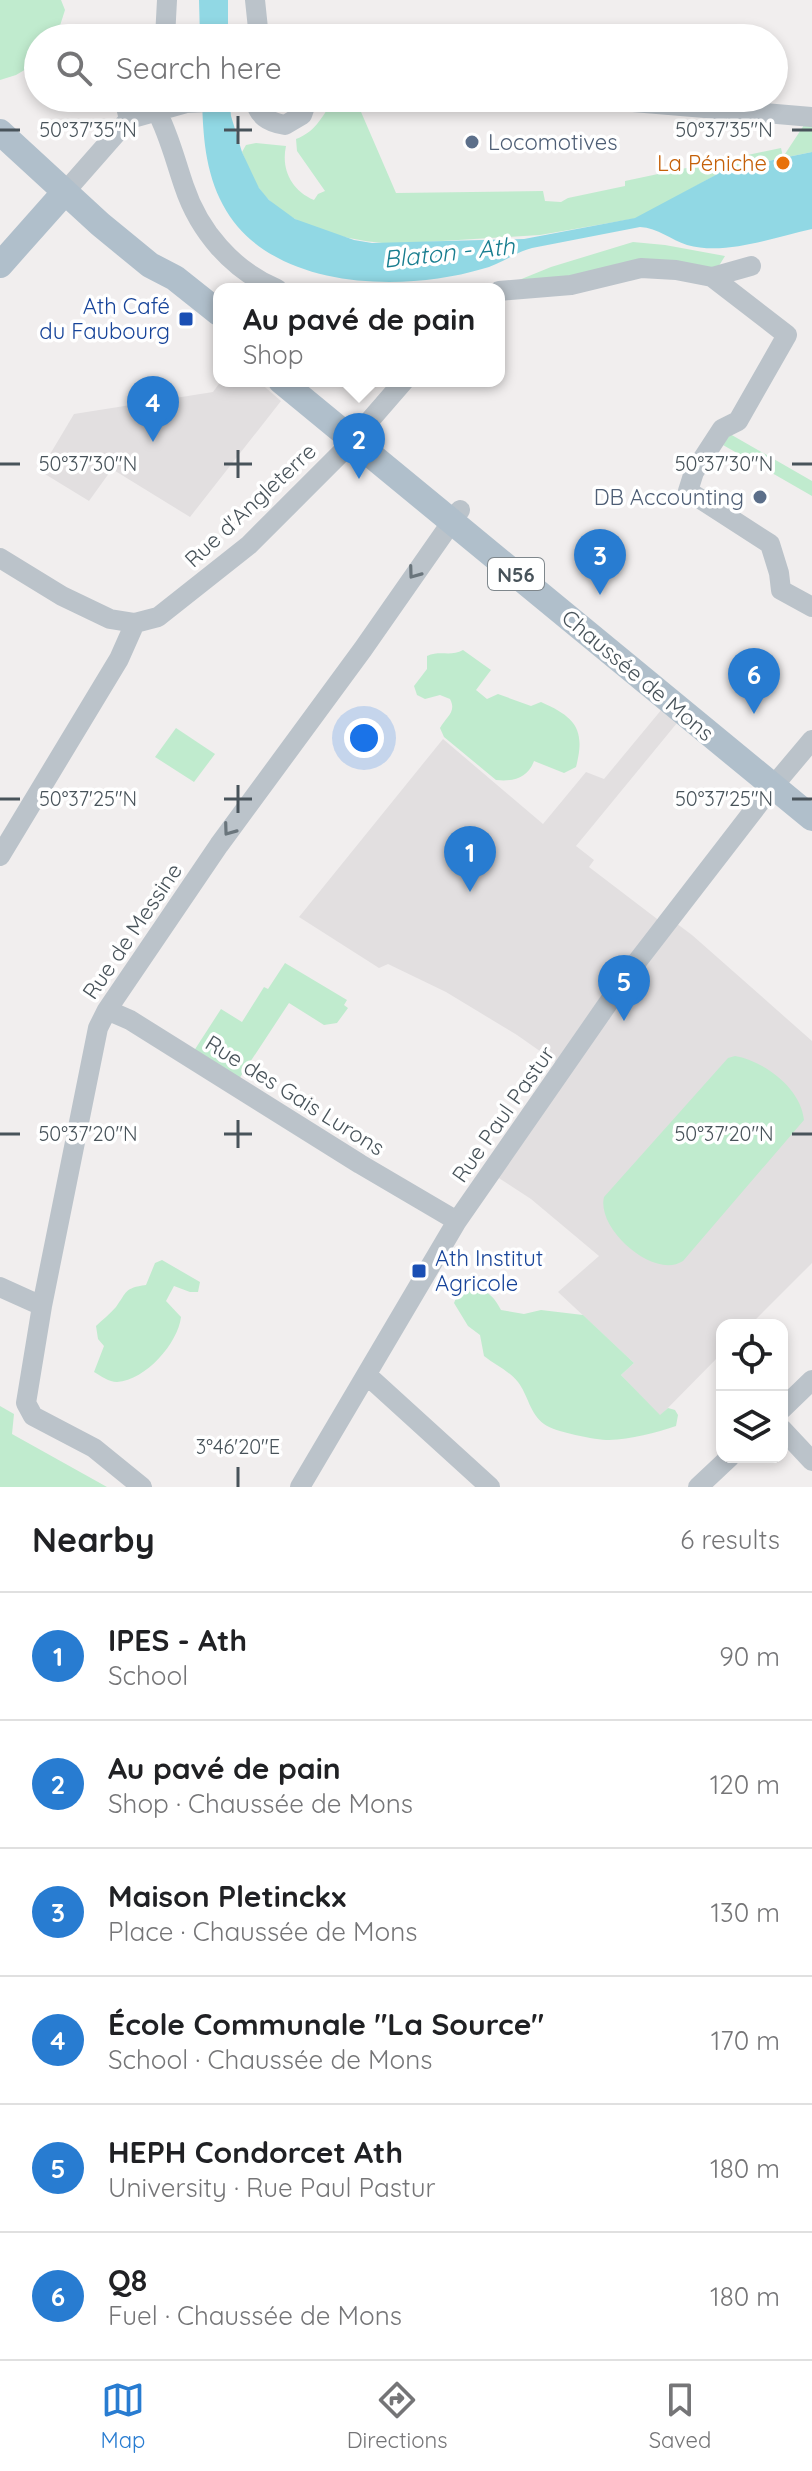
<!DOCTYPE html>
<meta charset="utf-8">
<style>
:root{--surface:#fff;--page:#f2f2f2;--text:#202124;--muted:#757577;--line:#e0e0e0;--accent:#287cd1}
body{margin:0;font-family:Quicksand,sans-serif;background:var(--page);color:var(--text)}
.controls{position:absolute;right:24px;bottom:24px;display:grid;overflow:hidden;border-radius:16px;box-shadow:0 4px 12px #0003}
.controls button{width:72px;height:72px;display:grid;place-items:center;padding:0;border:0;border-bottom:2px solid var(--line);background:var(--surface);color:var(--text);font:40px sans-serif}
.you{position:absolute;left:364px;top:738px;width:28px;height:28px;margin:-20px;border:6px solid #fff;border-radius:50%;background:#1a73e8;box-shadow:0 0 0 12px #1a73e833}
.badge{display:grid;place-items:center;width:52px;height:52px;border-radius:50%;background:var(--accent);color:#fff;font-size:26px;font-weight:700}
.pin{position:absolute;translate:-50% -66px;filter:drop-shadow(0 2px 4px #0008)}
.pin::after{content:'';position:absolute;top:42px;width:28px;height:24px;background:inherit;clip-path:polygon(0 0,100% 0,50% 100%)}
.popup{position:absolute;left:213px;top:283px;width:292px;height:104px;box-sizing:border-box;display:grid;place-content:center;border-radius:16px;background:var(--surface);filter:drop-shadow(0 2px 6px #0005);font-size:26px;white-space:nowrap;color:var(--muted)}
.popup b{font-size:30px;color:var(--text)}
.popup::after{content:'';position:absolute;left:50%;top:100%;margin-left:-16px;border:16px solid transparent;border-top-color:var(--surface)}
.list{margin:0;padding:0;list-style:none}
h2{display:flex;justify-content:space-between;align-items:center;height:104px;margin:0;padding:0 32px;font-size:34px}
h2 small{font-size:26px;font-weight:400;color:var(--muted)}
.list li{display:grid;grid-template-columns:52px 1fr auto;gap:24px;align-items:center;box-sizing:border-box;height:128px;padding:0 32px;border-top:2px solid var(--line)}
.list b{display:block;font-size:30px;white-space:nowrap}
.list p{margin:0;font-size:26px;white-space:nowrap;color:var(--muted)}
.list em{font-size:26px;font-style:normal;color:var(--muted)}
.icon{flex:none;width:44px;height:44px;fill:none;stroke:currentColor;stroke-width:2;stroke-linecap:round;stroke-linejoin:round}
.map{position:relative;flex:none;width:812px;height:1487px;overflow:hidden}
.search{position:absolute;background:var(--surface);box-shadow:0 4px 12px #0003;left:24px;right:24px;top:24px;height:88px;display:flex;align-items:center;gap:20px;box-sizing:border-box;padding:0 28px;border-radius:44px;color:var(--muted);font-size:30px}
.sheet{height:872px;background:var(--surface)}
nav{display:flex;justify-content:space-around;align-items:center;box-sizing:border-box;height:112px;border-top:2px solid var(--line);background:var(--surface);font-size:22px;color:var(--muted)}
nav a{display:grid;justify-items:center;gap:4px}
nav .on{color:var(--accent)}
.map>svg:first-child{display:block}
.education{fill:#e2dfe0}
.green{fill:#c0ebce}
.water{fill:#91d8e4}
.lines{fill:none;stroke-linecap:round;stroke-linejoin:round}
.minor{stroke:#bbc3ca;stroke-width:20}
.major{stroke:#b0bfcb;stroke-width:26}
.oneway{stroke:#6a757c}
.ticks{fill:none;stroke:#48535a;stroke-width:3}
.service-dot{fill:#5c6f8a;stroke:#fff;stroke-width:3}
.food-dot{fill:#e8710a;stroke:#fff;stroke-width:3}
.transit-dot{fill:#1a4fb4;stroke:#fff;stroke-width:3}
.labels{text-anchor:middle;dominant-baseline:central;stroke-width:7;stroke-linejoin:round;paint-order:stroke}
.shield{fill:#fff;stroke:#7f878c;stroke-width:2}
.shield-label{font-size:20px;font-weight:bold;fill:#48535a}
.service-label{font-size:22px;fill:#4e5e75;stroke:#fff;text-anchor:start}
.food-label{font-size:22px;fill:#c56008;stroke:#fff;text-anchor:end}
.transit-label{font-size:22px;fill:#164399;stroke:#fff;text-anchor:end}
.street-label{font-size:22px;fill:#48535a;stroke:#fff}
.water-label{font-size:24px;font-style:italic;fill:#177d8f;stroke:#fff}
.ticks-label{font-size:20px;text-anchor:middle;fill:#48535a;stroke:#fff;stroke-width:7;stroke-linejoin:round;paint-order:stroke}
</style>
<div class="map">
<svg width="812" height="1487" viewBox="0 0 812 1487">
<rect width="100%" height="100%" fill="#f1eeee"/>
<path class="education" d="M221 381H258L281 401 190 517 112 469 89 501 40 471 74 414 213 392Z
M662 709 677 723 576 846 594 860 589 867 665 925 676 923 692 935 812 1041V1263L750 1325H722V1353L660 1416 621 1375 634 1363 558 1292 599 1256 531 1199 491 1173 564 1068 517 1035 446 992 388 964 379 968 299 917 443 739 543 824 586 772 604 779Z"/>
<path class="green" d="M0 0H61L65 10 56 38H38V62L16 75 0 80Z
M336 98H355L396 193 543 191 545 201 561 202 568 198 625 186V181L781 148 783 157 806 122H812V152L725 170 638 218 540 235 394 244C348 241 286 228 258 187 251 176 247 164 242 152L246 145 256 143 286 146C281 169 291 190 314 200L318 194 325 191 297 151 296 139C318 131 322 114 336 98Z
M633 242 665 245 725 256 712 277 676 270 571 285 519 280 551 267Z
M730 434 812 481V496L723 445Z
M463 650 491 670 476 690 487 699 498 694 531 706 541 702C575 717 586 729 576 767L564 773 534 761C528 778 513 782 496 780L444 737 440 728C446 717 457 712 450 699L440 695 425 699 417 695 414 686 427 669V656C440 650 451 657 463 650Z
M176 728 215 754 194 782 155 757Z
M285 963 347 1000 344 1005 348 1008 337 1023 324 1025 289 1003 235 1085 190 1057 221 1009 242 1022 264 987 268 989Z
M735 1056C764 1061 801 1088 804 1120L683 1261C654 1280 596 1229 604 1197L728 1058Z
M162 1260 200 1282 198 1292H190L174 1286 166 1301 181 1317C178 1343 146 1380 117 1382 109 1382 101 1376 94 1372L104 1346 98 1339 96 1326C102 1320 110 1314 116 1307 127 1292 124 1288 146 1285L155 1263Z
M471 1287C487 1290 493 1295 501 1310L524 1314 541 1310 583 1315 634 1363 621 1375 660 1415 668 1408 675 1410 678 1415 676 1426C656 1433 631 1439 609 1440 596 1440 554 1432 544 1424 530 1414 528 1395 518 1382 508 1370 495 1365 484 1356L480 1335 468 1326 454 1303 459 1291Z
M0 1406 14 1414 12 1434 107 1487H0Z"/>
<path class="water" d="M199 0H228V38H200Z
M202 98H229L231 116 242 152 259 188 269 200 295 219 354 240 372 243 524 239 635 218 725 170 812 152V229C774 237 726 256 687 245 671 240 658 228 640 227 604 234 568 241 532 248 516 252 499 265 482 269 401 293 268 290 223 205 205 171 203 135 202 98Z"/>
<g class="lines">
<path class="minor" d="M255 0 259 38
M165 38 167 0
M128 98 125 103 129 119
M255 98C257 116 268 122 285 125L302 115 308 98
M585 98 812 117
M156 110C169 134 175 160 184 186 199 231 232 270 277 289
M64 193 129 119 186 103 255 100
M712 277 751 266
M499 291 571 285 641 268 676 270 712 277 787 335 738 421 722 429 694 472 688 491 770 544 779 573 781 590 812 607
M0 558 62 596 110 619 135 623 158 617 249 545 345 449 404 381
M0 856 119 659 135 623
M107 1010 130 1020 360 1164 457 1221
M0 1287 42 1306
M368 1376 490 1487
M782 1409 812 1380
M782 1429 812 1461
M142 1487 94 1448 33 1416 26 1403 42 1306 98 1028 107 1010 219 845 363 649 460 510
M300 1487 457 1221 636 963 764 797 812 740
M698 1487 730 1457"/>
<path class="major" d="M0 132 100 224 150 265 175 278 219 313
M0 265 64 193
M281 381 812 818"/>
</g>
<defs><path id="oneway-chevron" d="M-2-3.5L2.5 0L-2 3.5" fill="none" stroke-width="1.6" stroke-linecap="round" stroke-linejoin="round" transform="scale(2)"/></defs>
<g class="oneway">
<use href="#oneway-chevron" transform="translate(414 573) rotate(126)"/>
<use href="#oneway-chevron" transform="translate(229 830) rotate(126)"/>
</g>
<path class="ticks" d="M238 116V144M0 130H20M224 130H252M792 130H812M238 450V478M0 464H20M224 464H252M792 464H812M238 785V813M0 799H20M224 799H252M792 799H812M238 1120V1148M0 1134H20M224 1134H252M792 1134H812M238 1467V1487"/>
<g class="service-dot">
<circle cx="472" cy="142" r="8"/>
<circle cx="760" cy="497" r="8"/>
</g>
<circle class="food-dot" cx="783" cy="163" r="8"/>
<g class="transit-dot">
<rect x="178" y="311" width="16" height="16" rx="4"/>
<rect x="411" y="1263" width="16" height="16" rx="4"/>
</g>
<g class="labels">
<rect class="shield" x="488" y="558" width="56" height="32" rx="6"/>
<g class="shield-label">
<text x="516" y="574">N56</text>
</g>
<g class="service-label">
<text x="488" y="142">Locomotives</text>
<text x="744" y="497" text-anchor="end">DB Accounting</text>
</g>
<g class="food-label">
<text x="767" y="163">La Péniche</text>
</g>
<g class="transit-label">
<text x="170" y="306">Ath Café<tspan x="170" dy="25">du Faubourg</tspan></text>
<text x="435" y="1258" text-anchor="start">Ath Institut<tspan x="435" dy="25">Agricole</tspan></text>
</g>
<g class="street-label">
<text transform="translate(250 505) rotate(-43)">Rue d'Angleterre</text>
<text transform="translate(638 675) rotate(40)">Chaussée de Mons</text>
<text transform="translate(132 931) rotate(-56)">Rue de Messine</text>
<text transform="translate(295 1095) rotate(32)">Rue des Gais Lurons</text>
<text transform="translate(503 1114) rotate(-55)">Rue Paul Pastur</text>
</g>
<g class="water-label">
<text transform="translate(449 252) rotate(-6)">Blaton - Ath</text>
</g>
</g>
<g class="ticks-label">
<text x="88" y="137">50°37'35"N</text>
<text x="724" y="137">50°37'35"N</text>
<text x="88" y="471">50°37'30"N</text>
<text x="724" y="471">50°37'30"N</text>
<text x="88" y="806">50°37'25"N</text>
<text x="724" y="806">50°37'25"N</text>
<text x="88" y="1141">50°37'20"N</text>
<text x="724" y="1141">50°37'20"N</text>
<text x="238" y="1454">3°46'20"E</text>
</g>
</svg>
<div class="controls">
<button><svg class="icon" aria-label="locate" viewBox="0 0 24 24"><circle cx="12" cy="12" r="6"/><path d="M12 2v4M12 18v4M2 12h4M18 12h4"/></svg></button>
<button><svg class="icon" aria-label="layers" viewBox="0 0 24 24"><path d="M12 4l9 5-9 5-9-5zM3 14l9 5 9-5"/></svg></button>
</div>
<div class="you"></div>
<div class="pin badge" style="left:470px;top:892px">1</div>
<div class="pin badge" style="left:359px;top:479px">2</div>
<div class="popup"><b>Au pavé de pain</b>Shop</div>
<div class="pin badge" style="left:600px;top:595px">3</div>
<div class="pin badge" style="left:153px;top:442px">4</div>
<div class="pin badge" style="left:624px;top:1021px">5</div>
<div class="pin badge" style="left:754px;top:714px">6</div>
<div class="search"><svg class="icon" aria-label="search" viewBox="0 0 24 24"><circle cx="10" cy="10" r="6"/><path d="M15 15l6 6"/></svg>Search here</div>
</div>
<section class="sheet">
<h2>Nearby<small>6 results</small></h2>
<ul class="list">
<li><span class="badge">1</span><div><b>IPES - Ath</b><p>School</p></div><em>90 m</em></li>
<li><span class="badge">2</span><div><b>Au pavé de pain</b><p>Shop · Chaussée de Mons</p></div><em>120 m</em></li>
<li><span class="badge">3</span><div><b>Maison Pletinckx</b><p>Place · Chaussée de Mons</p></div><em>130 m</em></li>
<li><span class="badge">4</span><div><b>École Communale &quot;La Source&quot;</b><p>School · Chaussée de Mons</p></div><em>170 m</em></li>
<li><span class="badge">5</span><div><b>HEPH Condorcet Ath</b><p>University · Rue Paul Pastur</p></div><em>180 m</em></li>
<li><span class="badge">6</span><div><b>Q8</b><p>Fuel · Chaussée de Mons</p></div><em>180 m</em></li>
</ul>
</section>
<nav>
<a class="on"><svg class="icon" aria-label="map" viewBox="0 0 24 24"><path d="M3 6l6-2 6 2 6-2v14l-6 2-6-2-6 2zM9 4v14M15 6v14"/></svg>Map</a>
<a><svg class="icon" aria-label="directions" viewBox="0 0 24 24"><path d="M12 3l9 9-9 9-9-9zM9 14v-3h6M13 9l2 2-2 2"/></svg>Directions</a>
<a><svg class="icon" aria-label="saved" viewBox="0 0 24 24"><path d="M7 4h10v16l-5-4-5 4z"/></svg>Saved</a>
</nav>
